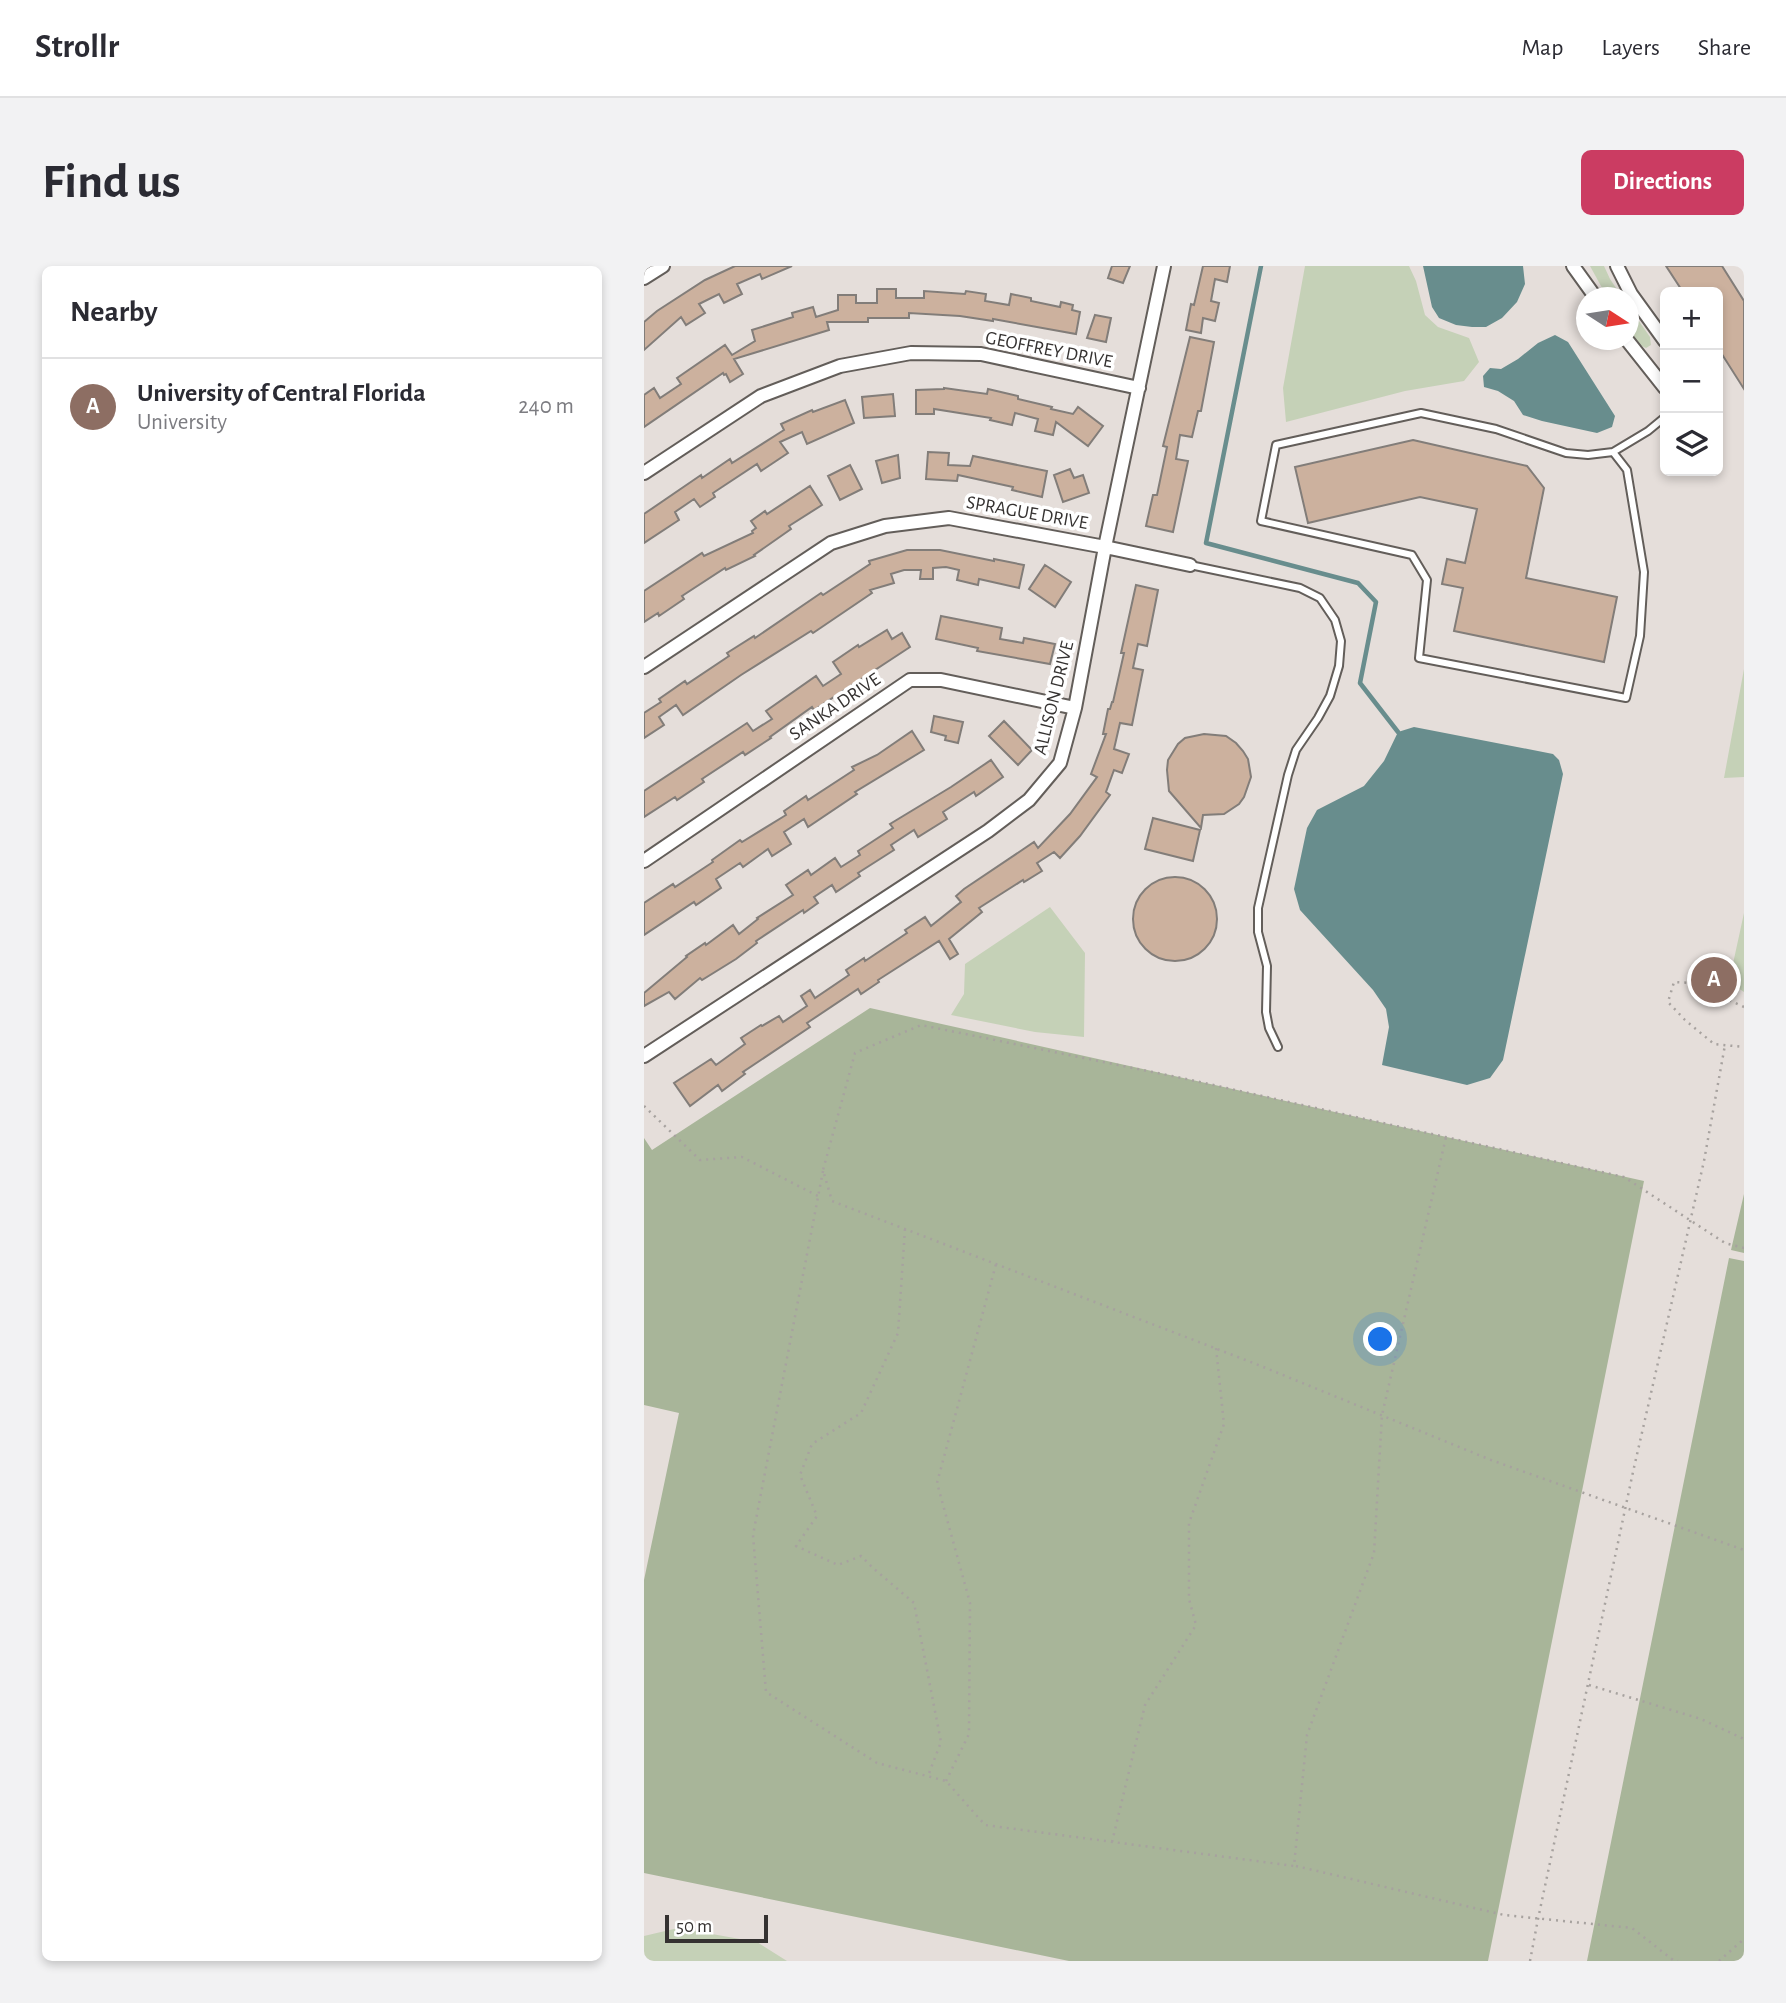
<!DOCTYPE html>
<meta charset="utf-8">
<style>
:root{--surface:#fff;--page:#f2f2f3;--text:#2b2b33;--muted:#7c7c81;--line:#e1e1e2;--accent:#cb3c62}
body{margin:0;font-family:"Alegreya Sans",sans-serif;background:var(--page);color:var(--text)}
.controls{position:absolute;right:21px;top:21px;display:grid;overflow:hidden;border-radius:10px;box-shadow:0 4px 10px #0003}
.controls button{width:63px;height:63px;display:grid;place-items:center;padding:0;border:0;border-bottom:2px solid var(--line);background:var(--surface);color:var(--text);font:35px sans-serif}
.compass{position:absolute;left:932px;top:21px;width:63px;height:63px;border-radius:50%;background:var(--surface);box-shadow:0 4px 10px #0003;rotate:102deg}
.scale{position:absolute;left:21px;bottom:18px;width:103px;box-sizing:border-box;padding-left:7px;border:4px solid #353231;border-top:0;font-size:19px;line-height:24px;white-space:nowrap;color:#353231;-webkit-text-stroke:5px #fff;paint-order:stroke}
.you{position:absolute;left:737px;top:1074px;width:24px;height:24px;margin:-18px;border:5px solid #fff;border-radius:50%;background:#1a73e8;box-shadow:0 0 0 10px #1a73e833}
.badge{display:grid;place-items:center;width:46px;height:46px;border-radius:50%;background:var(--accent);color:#fff;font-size:23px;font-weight:700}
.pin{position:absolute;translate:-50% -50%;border:4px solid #fff;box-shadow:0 2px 7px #0006}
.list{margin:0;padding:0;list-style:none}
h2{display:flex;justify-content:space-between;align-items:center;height:91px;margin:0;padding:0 28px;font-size:30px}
h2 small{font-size:23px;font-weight:400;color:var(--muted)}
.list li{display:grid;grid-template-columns:46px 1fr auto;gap:21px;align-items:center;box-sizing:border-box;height:98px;padding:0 28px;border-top:2px solid var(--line)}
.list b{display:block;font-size:26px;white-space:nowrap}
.list p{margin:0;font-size:23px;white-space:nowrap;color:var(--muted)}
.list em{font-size:23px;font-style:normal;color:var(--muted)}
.icon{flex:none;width:38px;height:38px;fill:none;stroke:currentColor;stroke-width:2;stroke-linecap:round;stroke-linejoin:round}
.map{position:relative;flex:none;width:1100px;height:1695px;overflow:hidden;border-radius:10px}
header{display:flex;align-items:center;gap:42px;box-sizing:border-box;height:98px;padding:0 35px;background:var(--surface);border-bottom:2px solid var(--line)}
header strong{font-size:33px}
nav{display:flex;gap:38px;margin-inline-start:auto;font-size:24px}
.intro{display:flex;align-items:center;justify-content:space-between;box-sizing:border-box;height:168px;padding:0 42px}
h1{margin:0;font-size:49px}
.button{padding:18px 32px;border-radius:10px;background:var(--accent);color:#fff;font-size:24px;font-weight:700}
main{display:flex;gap:42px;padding:0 42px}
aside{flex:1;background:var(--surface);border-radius:10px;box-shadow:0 4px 10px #0003}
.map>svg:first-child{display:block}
.green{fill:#c5d1b7}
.forest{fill:#a8b599}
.water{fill:#688d8d}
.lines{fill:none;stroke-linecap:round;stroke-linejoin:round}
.stream{stroke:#688d8d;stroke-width:4.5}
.building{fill:#ccb19e;stroke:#827d79;stroke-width:2}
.service-casing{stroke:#635e5a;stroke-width:10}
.minor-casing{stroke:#635e5a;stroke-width:16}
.path{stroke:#a7a29f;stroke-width:2.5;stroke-dasharray:2 5;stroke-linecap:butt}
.service{stroke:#fff;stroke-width:6}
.minor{stroke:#fff;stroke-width:12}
.labels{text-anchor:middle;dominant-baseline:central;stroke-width:7;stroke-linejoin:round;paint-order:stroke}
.street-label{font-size:19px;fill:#353231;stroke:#fff}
</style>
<header>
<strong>Strollr</strong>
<nav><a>Map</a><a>Layers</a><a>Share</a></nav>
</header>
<div class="intro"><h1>Find us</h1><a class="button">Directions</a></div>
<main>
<aside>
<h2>Nearby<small></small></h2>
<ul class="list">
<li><span class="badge" style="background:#8d6e63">A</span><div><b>University of Central Florida</b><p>University</p></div><em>240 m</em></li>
</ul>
</aside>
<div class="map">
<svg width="1100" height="1695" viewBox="0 0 1100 1695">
<rect width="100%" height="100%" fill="#e5deda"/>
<path class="green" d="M661 0H765L772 15 781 49 794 61 825 72 835 96 820 115 761 125 642 156 639 122Z
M946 0H960L966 13 978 31H963Z
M985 41 1006 71 1007 79 1002 82C985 76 984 57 985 41Z
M1100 403V511L1080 512Z
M406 641 441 687 440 771 391 766 307 749 320 728 321 698Z
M1100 647V726L1085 716Z
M34 1662 113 1676 143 1695H0V1670Z"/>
<path class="forest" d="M226 742 1000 915 844 1695H425L0 1607V1314L35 1147 0 1139V872L8 884Z
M1100 928V987L1087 984Z
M1085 992 1100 995V1695H943Z"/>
<path class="water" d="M779 0H879L881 18 873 36 858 52 842 61H828L812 59 795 52 788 41Z
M911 69 924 76 971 150 968 161 953 167 898 155 879 149 870 135 854 125 840 121 839 110 846 102 857 103 874 93 894 77Z
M770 461 909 488 915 494 919 508 859 794 846 812 823 819 738 799 745 761 742 743 729 724 656 644 650 623 663 562 673 544 720 520 740 495 754 466Z"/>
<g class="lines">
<path class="stream" d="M617 0 562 277 714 317 732 336 716 417 754 466"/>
</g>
<path class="building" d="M91 0H148L118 13 116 8 93 18 98 28 80 37 75 28 55 38 61 47 42 59 37 51 0 84V56L13 45 61 14Z
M468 0H486L479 17 464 12Z
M559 0H586L583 16 571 13 567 35 575 37 571 55 559 52 557 67 542 64 547 38 550 39Z
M1022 0H1078L1100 35V123L1074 82V26H1039Z
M233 23H252V32H280V25L321 28 322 25 342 28 341 35 365 39 367 28 387 32V35L416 41 417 36 429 39 428 44 436 46 432 68 349 53V55L316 50 265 47V52H224V56H183L185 64 90 93 99 108 86 116 82 108 80 109 79 107 0 161V129L10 122 16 132 37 118 33 112 81 79 88 89 111 75 108 64 149 51 148 47 169 41 172 51 194 44V29H212V37H233Z
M451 49 467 52 462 76 443 72Z
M546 71 570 76 557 145H554L548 171 536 169 532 193 544 195 529 266 502 260 509 229H513L523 181 519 180Z
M300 122 343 128 344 123 374 130V133L408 141 407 143 429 148 434 141 459 160 444 180 412 156 409 169 391 165 394 153 371 147 368 159 346 154 347 152 290 143V148H272V124L300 123Z
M249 128 251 150 220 152 218 131Z
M201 134 210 157 163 178 158 166 136 176 144 187 117 205 113 198 69 227 71 231 56 241 50 233 31 246 35 254 0 277V248L57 209 58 212 86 193 88 197 140 164 137 158 168 144 169 146Z
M769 174 883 200 900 222 882 312 973 331 960 396 810 365 819 322 798 318 803 293 821 297 833 243 776 231 664 257 651 201Z
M284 186 305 187 304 199 326 200 329 190 403 205 398 231 368 224 369 221 314 209 313 215 282 213Z
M254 189 256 212 238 217 232 195Z
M206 199 218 223 196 234 184 210Z
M426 203 430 212 439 209 445 227 419 236 410 209Z
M166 220 178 239 145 260 147 263 110 289 111 290 82 304 81 302 38 330 40 333 15 350 14 347 0 356V325L58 287 60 290 109 267 108 265 112 262 107 255 121 245 123 248Z
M263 284H296L350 295V293L380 299 375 322 335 313 334 319 313 314 315 304 302 301 289 302V313H276L277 304H260L247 308 250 317 226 324 228 327 169 367 167 365 97 409 39 449 32 439 15 451 20 459 0 472V447L17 436 15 433 41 415 43 418 85 390 83 387 110 370 111 372 177 327 179 329 226 298 225 295Z
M401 299 427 316 411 341 385 323Z
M492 319 514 324 503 380 494 378 489 402 499 404 488 459 476 457 470 483 485 488 478 507 470 504 462 526 466 529 436 570 416 592 410 586 393 597 398 605 380 616 379 614 335 642 338 646 305 673 314 688 306 693 295 675 234 714 235 716 217 728 214 723 163 757 166 761 99 806 101 808 78 825 74 819 46 840 30 817 67 793 72 799 101 778 97 772 117 759 118 760 135 750 139 756 163 740 157 730 166 724 171 732 205 709 202 704 220 692 221 695 263 667 261 664 281 651 287 660 317 636 312 630 320 623 390 576 394 582 426 548 453 511 447 508 462 468H459L464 443H466L468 436H469L480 387H477Z
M297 350 358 362 356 373 379 377 380 372 411 378 406 398 333 385 334 382 292 373Z
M243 364 248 373 258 367 266 381 170 444 168 441 126 471 127 472 101 489 99 486 58 513 60 516 33 534 31 531 0 551V525L103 457 109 465 128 453 122 445 172 410 179 420 197 408 189 396 214 379 215 381Z
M290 450 319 456 314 477 301 474 302 470 287 466Z
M360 455 388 484 374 499 345 470Z
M268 465 280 484 211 526 213 528 164 561 160 553 140 566 147 578 128 590 124 583 99 601 96 597 72 613 77 622 52 639 50 636 0 669V637L29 618 31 621 69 596 68 594 96 574 98 576 142 549 140 545 162 530 164 534 210 504 208 501 233 489Z
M560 468 582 470 592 477 599 485 604 493 607 511 600 531 595 538 580 548 559 549 557 562 525 525 523 504 524 494 534 478 541 472Z
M347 494 359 511 332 530 330 526 299 546 303 553 274 571 270 564 247 579 250 584 214 607 216 610 192 626 188 619 170 631 174 637 160 647 159 644 112 675 113 677 92 693 58 714 56 712 31 733 25 726 0 740V727L43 691 42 690 61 677 62 679 89 659 95 668 114 653 113 652 149 629 142 619 164 604 167 609 191 592 197 601 216 589 214 585 249 562 246 558 307 521Z
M509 552 556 564 549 595 501 583Z
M489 653a42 42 0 1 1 84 0a42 42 0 1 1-84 0Z"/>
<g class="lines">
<defs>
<path id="service" d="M969 186 983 204 1000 306 996 370 982 432 775 392 783 314 768 289 617 255 632 179 777 147 852 163 922 187 944 189 969 186 1004 165 1021 151
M546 299 656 322 676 332 691 354 697 375 695 400 686 430 674 452 652 484 644 509 614 642V666L623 700 622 746 625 762 634 781"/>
<path id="minor" d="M929 0 952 32
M973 0 987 28 1021 75
M0 12 19 0
M983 74 1021 122
M0 207 117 130 196 100 267 87 337 88 495 122
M0 401 187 277 241 260 305 252 461 281 546 299
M0 595 266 414H297L431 442
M0 790 344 565 385 534 416 497 431 442 461 281 520 0"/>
</defs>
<use href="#service" class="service-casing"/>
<use href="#minor" class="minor-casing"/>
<path class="path" d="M1100 741 1048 717 1030 716 1024 736 1041 754 1070 778 1100 781
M0 840 56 894 98 891 174 930
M179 905 109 1269 122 1426 233 1497 302 1515 341 1559 650 1600 663 1469 730 1287 738 1149 802 871
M261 963 254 1067 217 1147 168 1178 156 1209 173 1250 152 1280 194 1299 217 1290 229 1302 270 1337 297 1476 284 1510
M1100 982 1081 977 980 911 538 812 277 759 211 787 179 904 188 935 612 1098 847 1194 1100 1284
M945 1419 1057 1453 1100 1473
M302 1515 325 1468 326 1337 293 1217 352 998
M468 1576 501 1439 552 1359 545 1333V1257L580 1158 572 1082
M652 1600 860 1649 988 1662 1029 1694 1034 1695
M886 1695 894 1653 989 1206 1060 895 1081 779
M1075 1695 1100 1673"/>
<use href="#service" class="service"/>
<use href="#minor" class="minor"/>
</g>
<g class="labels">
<g class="street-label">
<text transform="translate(405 84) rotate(11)">GEOFFREY DRIVE</text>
<text transform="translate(383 247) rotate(10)">SPRAGUE DRIVE</text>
<text transform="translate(410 432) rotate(-76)">ALLISON DRIVE</text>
<text transform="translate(191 441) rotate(-34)">SANKA DRIVE</text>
</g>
</g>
</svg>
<div class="controls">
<button>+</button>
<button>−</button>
<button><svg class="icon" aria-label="layers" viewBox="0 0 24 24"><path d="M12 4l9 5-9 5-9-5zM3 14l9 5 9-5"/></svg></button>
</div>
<svg class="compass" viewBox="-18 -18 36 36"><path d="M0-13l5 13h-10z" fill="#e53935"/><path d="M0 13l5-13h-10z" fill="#7c7c81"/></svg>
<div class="scale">50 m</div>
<div class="you"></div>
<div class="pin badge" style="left:1070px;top:714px;background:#8d6e63">A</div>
</div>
</main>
